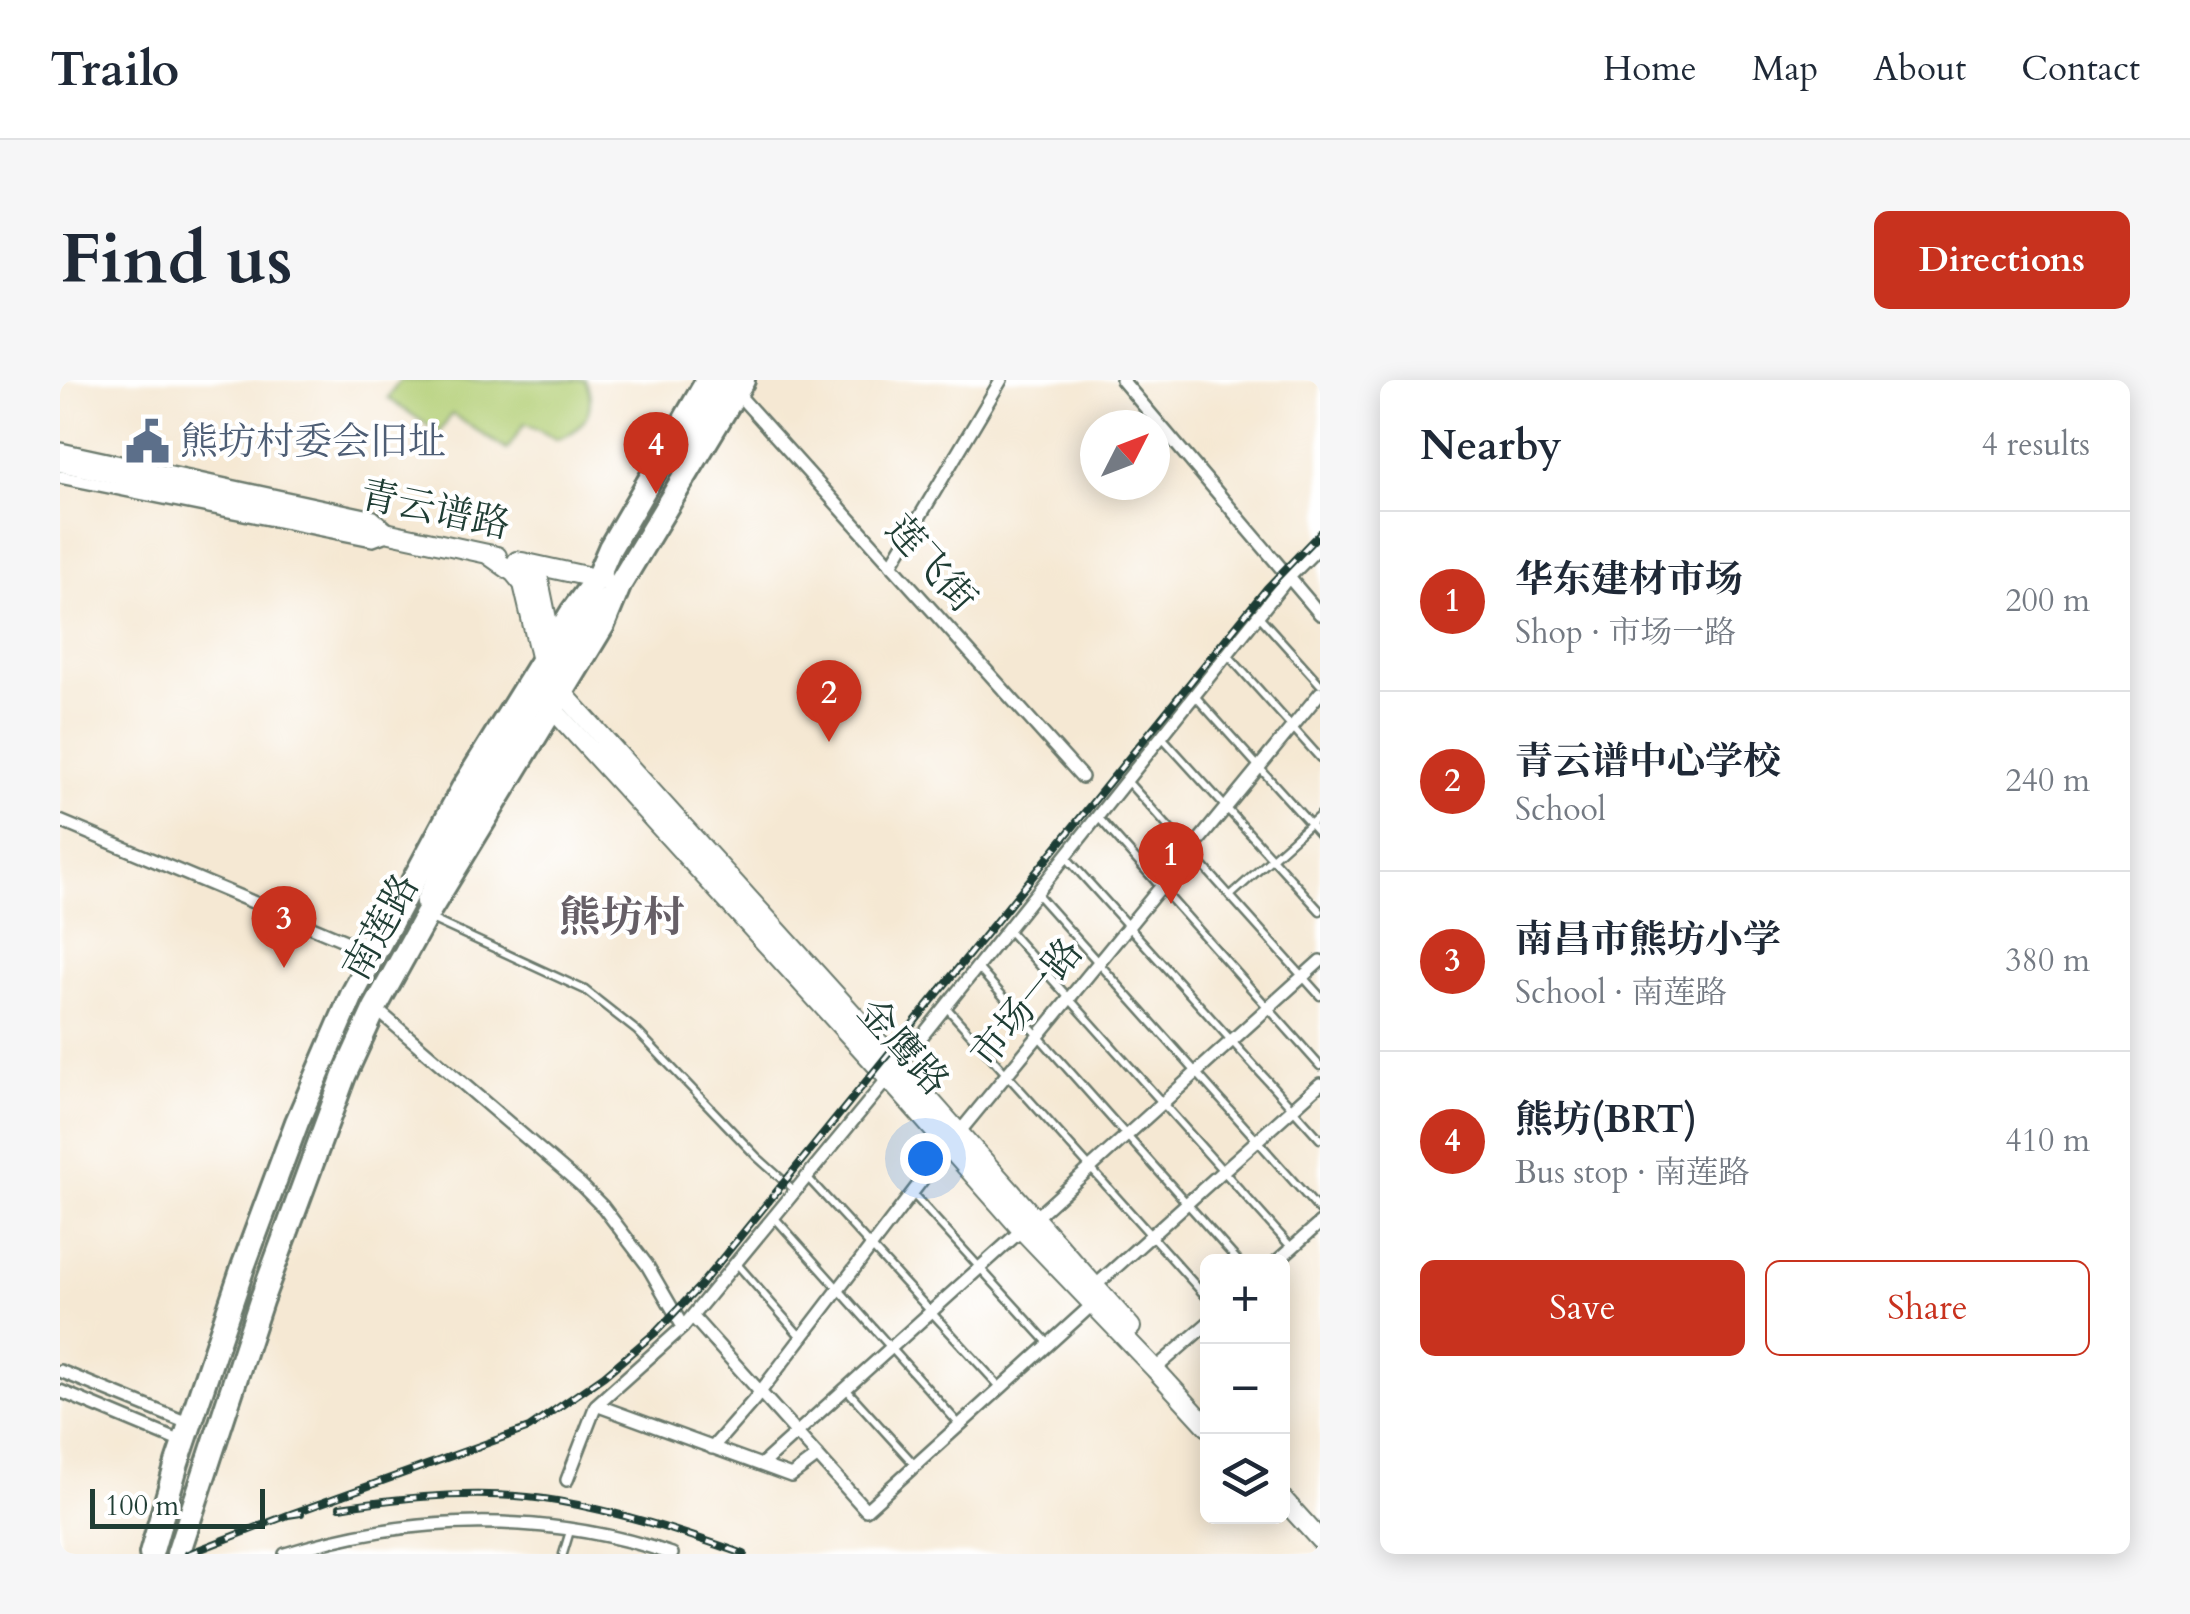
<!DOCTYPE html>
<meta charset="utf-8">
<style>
:root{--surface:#fff;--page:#f6f6f7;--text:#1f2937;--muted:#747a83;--line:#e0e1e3;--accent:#c8321e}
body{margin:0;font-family:Cardo,"Noto Serif SC",serif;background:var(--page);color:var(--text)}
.controls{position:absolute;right:30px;bottom:30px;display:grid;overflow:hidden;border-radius:15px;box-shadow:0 5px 25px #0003}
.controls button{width:90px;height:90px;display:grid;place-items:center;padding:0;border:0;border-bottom:2px solid var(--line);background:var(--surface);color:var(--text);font:50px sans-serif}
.compass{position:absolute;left:1020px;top:30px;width:90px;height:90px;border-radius:50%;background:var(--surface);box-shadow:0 5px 25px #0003;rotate:48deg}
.scale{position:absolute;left:30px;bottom:25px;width:175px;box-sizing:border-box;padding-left:10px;border:5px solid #1f3d34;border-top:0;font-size:28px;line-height:35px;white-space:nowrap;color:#1f3d34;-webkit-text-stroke:8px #fff;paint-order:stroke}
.you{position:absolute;left:865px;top:778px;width:35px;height:35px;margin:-25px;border:8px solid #fff;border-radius:50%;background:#1a73e8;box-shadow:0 0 0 15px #1a73e833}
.badge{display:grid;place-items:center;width:65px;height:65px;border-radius:50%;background:var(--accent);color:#fff;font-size:32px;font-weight:700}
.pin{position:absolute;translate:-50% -82px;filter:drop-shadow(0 2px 5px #0008)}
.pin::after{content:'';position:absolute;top:52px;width:35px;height:30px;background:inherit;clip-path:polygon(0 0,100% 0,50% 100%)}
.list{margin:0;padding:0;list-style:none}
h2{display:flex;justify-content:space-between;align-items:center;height:130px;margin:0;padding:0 40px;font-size:42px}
h2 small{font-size:32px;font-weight:400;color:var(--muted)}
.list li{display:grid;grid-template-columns:65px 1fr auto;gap:30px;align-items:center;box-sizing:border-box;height:180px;padding:0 40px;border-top:2px solid var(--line)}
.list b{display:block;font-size:38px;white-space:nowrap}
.list p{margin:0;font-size:32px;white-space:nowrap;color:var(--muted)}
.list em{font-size:32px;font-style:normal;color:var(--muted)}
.actions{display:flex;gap:20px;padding:30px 40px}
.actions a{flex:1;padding:22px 0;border:2px solid var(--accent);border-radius:15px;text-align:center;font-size:35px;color:var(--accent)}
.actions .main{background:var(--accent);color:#fff}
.icon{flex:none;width:55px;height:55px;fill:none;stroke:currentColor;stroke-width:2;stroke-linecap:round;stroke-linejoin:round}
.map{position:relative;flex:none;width:1260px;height:1174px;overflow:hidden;border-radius:15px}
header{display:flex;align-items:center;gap:60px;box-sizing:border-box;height:140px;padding:0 50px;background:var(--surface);border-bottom:2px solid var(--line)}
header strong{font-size:48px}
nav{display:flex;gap:55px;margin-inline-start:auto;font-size:35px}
.intro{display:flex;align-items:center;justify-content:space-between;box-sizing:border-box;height:240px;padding:0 60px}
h1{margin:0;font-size:70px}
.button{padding:25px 45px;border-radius:15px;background:var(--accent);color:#fff;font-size:35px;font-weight:700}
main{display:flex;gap:60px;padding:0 60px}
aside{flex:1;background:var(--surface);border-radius:15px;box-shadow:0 5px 25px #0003}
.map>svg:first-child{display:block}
.pitch{fill:#b3cf76;stroke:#698655;stroke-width:2.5}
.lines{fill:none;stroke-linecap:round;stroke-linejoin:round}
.lane-casing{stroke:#6a796c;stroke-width:11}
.street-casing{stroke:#6a796c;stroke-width:16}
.secondary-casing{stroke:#6a796c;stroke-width:22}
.highway-casing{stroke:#6a796c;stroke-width:28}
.lane{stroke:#fff;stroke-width:6}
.street{stroke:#fff;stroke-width:11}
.secondary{stroke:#fff;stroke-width:18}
.highway{stroke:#fff;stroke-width:22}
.rail-casing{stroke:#1f3d34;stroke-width:8}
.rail{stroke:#fff;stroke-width:4;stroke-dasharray:11;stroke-linecap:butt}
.labels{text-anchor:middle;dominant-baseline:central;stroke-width:8;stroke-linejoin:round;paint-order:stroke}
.service-label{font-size:38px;fill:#4e5e75;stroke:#fff;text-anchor:start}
.street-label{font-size:38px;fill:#1f3d34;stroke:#fff}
.quarter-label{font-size:42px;font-weight:bold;fill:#665f66;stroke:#fff}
</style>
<header>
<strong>Trailo</strong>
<nav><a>Home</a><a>Map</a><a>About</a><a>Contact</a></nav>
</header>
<div class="intro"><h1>Find us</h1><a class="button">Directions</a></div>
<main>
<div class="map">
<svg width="1260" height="1174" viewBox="0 0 1260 1174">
<rect width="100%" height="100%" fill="#fff"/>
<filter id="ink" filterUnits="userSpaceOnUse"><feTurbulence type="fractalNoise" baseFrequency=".01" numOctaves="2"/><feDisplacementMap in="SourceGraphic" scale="20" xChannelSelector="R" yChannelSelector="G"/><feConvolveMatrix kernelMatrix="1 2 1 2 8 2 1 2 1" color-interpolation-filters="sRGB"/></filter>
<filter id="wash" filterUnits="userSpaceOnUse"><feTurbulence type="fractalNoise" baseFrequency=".0048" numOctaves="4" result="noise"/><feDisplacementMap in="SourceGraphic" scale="40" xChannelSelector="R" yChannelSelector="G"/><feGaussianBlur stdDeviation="2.25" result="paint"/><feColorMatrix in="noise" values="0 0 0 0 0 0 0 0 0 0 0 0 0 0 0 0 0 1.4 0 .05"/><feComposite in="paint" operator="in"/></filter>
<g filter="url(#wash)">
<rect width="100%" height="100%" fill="#f5e8d3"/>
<path class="pitch" d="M340 0H525C538 26 524 52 496 59L465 43 447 70 392 34 379 53 328 18Z"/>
</g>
<g filter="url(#ink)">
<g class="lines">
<defs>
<path id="lane" d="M1199 236 1260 304
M1168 275 1260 378
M1135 316 1260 455
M1102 357 1260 531
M1067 401 1260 616
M1038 437 1260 686
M1006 477 1260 759
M977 514 1260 831
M1170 516 1260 435
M371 539 525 610 577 651 697 777 735 811
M948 550 1232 868
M918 588 1179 882
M886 627 1148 919
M748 798 941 1008
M853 814 989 964
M715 838 900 1045
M677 884 741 957
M787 1010 855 1085
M503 1174 510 1151"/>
<path id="street" d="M1062 0 1260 234
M676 12 1022 397
M0 69 314 137 332 153 313 160 0 97
M831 185 941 0
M0 441 314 573
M315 628 521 805 543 827 587 885 623 947
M1216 882 1260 843
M1035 906 1260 704
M632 936 806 1130 1033 924
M1095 989 1148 943
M0 991 130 1044
M0 1011 124 1063
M536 1025 731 1096 758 1076
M652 1068 694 1020 888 766 1260 313
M701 1085 1260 581
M507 1100 536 1025 623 947 839 685 1228 198 1260 166
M225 1174C350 1134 487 1131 612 1174"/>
<path id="secondary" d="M631 65 666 0
M0 82 437 176
M427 174 454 193 463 204 492 328 818 687 962 850 1095 989 1148 1047
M457 181 479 200 502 312 839 685 1071 947
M462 182 544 200
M365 522 414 421 486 301 526 239 556 208
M1222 1118 1260 1160"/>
<path id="highway" d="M91 1174 117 1083 183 887 237 742 292 615 403 408 512 232 537 198 550 168 648 0
M118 1174 201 921 284 696 315 628 366 536 543 245 560 204 683 0"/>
</defs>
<use href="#lane" class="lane-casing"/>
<use href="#street" class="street-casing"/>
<use href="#secondary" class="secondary-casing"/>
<use href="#highway" class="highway-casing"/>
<use href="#lane" class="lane"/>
<use href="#street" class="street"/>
<use href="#secondary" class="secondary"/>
<use href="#highway" class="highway"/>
<defs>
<path id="rail" d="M280 1127C351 1116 427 1109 497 1121 561 1132 622 1152 684 1174
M228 1135 469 1048 544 996 597 951 639 907 1207 208 1260 153
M128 1174 228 1135 241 1133"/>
</defs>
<use href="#rail" class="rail-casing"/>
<use href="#rail" class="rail"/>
</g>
</g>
<defs>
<symbol id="civic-bare" viewBox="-9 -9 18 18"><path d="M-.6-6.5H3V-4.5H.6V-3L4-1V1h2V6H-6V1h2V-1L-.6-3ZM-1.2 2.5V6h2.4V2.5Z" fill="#5c6f8a" stroke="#fff" stroke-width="2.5" paint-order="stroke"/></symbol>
</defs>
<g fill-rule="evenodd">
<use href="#civic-bare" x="56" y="30" width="63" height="63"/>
</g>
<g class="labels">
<g class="service-label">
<text x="120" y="62">熊坊村委会旧址</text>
</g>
<g class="street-label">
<text transform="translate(375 130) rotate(12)">青云谱路</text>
<text transform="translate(871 184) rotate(48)">莲飞街</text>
<text transform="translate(321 547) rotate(-61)">南莲路</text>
<text transform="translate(967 623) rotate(-51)">市场一路</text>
<text transform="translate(843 667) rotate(48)">金鹰路</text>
</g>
<g class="quarter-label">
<text x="562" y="537">熊坊村</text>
</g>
</g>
</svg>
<div class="controls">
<button>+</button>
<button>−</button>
<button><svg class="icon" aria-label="layers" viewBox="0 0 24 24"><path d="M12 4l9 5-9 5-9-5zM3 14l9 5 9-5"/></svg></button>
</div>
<svg class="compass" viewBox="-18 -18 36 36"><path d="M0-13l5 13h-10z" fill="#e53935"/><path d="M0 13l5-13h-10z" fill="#747a83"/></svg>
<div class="scale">100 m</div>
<div class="you"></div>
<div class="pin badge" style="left:1111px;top:524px">1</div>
<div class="pin badge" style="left:769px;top:362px">2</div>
<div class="pin badge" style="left:224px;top:588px">3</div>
<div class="pin badge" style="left:596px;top:114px">4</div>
</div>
<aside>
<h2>Nearby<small>4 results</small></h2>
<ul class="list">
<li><span class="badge">1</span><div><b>华东建材市场</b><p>Shop · 市场一路</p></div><em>200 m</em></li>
<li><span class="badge">2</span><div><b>青云谱中心学校</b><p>School</p></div><em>240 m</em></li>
<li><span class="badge">3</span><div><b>南昌市熊坊小学</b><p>School · 南莲路</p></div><em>380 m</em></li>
<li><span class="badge">4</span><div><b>熊坊(BRT)</b><p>Bus stop · 南莲路</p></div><em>410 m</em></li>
</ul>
<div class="actions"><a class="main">Save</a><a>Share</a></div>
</aside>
</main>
